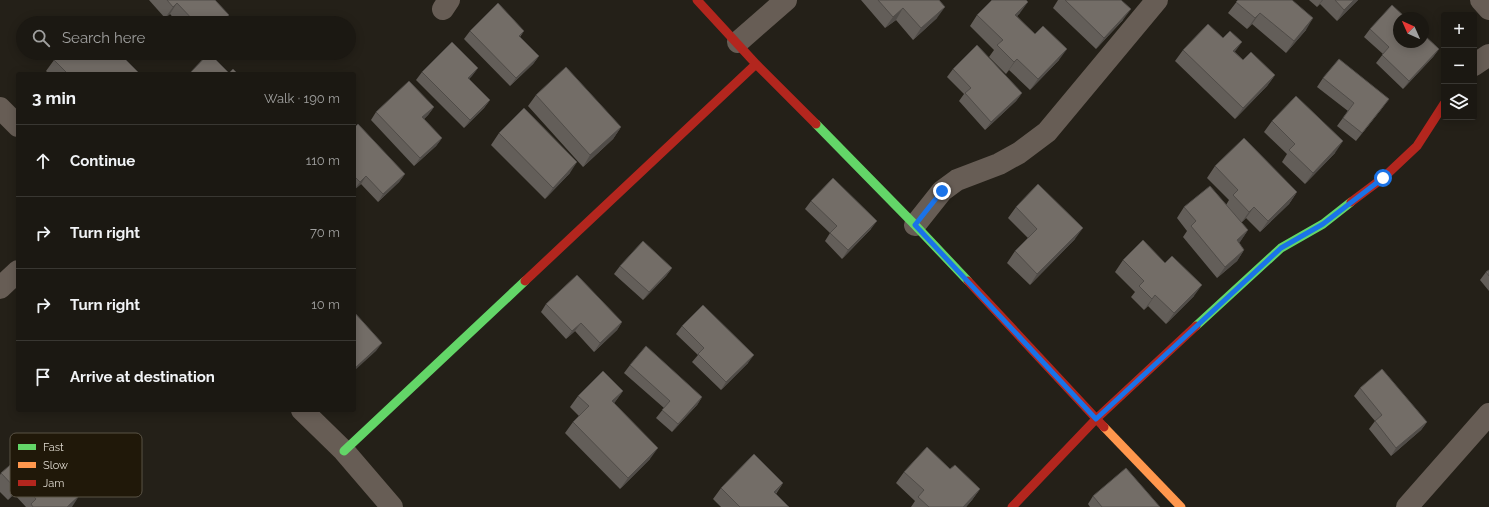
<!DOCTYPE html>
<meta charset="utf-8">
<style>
:root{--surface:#1b1812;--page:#282520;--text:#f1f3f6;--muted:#a0a09f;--line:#393732}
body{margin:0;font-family:Raleway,sans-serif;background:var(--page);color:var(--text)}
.controls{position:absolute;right:12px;top:12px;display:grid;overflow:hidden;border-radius:4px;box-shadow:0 2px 10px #0003}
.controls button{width:36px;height:36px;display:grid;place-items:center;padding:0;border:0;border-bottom:1px solid var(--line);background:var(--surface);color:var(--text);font:20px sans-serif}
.compass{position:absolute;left:1393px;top:12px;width:36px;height:36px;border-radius:50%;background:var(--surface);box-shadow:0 2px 10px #0003;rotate:315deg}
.stop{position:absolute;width:12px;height:12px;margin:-9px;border:3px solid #1a73e8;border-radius:50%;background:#fff}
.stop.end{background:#1a73e8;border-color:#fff;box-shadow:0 1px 4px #0008}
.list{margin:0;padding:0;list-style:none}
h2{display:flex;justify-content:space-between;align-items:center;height:52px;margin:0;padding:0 16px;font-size:17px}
h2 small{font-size:13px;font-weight:400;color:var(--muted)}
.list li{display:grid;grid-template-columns:26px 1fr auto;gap:12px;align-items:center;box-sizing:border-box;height:72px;padding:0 16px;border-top:1px solid var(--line)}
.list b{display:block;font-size:15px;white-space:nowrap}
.list em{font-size:13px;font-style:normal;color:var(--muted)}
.icon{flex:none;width:22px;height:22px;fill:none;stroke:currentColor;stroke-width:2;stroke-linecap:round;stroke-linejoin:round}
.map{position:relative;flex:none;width:1489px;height:507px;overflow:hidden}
.search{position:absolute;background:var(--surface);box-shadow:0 2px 10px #0003;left:16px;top:16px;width:340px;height:44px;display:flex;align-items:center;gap:10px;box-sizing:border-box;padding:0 14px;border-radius:22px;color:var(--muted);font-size:15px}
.panel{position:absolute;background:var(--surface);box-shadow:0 2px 10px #0003;left:16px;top:72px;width:340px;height:340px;border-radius:4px}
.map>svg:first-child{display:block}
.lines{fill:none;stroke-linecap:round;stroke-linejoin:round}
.street{stroke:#675d55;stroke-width:22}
.fast{stroke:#63d668;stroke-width:9}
.slow{stroke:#ff974d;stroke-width:9}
.jam{stroke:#b3261e;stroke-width:9}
.wall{fill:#635e59}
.shaded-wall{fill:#504c48}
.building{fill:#736d67;stroke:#504c48}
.route{stroke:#1a73e8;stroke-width:5}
.key{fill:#201809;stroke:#595245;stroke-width:1}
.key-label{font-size:11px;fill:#dfdad0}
</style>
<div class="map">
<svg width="1489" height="507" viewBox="0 0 1489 507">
<rect width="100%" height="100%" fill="#242018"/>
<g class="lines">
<path class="street" d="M1481 0 1489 9
M443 9 449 0
M738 42 786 0
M1474 65 1489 55
M0 108 18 126
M915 225 942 191 957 180 999 164 1019 153 1047 132 1157 0
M0 288 18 271
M302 410 344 451 392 507
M1407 507 1489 414"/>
<path class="fast" d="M816 124 915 225 968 281
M1196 326 1281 248 1323 224 1351 202
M344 451 525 281"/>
<path class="slow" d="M1104 427 1181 507"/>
<path class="jam" d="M697 0 756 64 816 124
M1351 202 1383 178 1417 146 1444 104
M525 281 756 64
M968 281 1104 427
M1012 507 1096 419 1196 326"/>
</g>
<path class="wall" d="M149 0H215L223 23H178L170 14 165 18Z
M861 0H939L937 18 913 40 896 20 885 28Z
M1058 0H1121L1123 20 1096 49 1053 8Z
M1238 0 1306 30 1286 53 1252 24 1247 29 1228 13Z
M1309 0H1358L1337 21 1320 4 1317 7Z
M1020 13 1017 16 1059 60 1030 90 1009 70 1006 74 989 57 994 50 970 26 977 15Z
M1370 29 1439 49 1433 57 1403 89 1376 63 1383 54 1364 37Z
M470 31H524L520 37 539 56 533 64 510 86 464 39Z
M1183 50 1235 52 1243 60 1275 75 1267 86 1235 119 1175 61Z
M54 60 140 74H49L46 71Z
M478 68 469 79 490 100 484 108 464 128 416 80 422 72Z
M953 69 1022 93 1016 101 985 130 959 101 964 94 947 77Z
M1323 78 1383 107 1356 141 1337 126 1348 111 1317 87Z
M536 95 621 127 613 139 583 167 528 106Z
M434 107 428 115 424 119 442 138 436 146 414 166 371 120 376 112Z
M1272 121 1335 153 1305 184 1282 162 1287 154 1264 132Z
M354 128 405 174 399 182 378 202 361 184 354 190Z
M499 133 570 173 545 199 491 145Z
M1215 166 1297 192 1289 204 1260 232 1246 218 1241 223 1248 230 1239 243 1244 250 1237 261 1217 278 1183 237 1187 231 1177 218 1184 207 1226 205 1229 200 1207 178Z
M811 201 871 229 842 259 825 241 830 233 805 209Z
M1016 207 1075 239 1030 285 1007 263 1015 251 1028 238 1008 218Z
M1123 260 1194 296 1166 324 1148 306 1144 310 1131 297 1135 292 1115 272Z
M620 266 672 268 666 276 643 300 614 274Z
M1489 270V291L1480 280 1486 272Z
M546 304 622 322 617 330 594 352 575 331 566 339 541 312Z
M682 326 748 363 721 390 692 362 698 355 676 334Z
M630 365 702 397 697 405 672 432 656 418 664 408 624 373Z
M1360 388 1427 422 1421 430 1391 456 1369 429 1375 421 1354 396Z
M623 391 614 403 650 459 620 489 565 433 573 422 579 416 570 407 578 396Z
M950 469 980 489 972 500 966 507H911L915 501 896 483 904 472Z
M1 473 72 507H26L14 494 8 500 0 492V475Z
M783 483 776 494 789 507H721L713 499 721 488Z
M1093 496 1160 507H1090L1088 504Z"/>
<path class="shaded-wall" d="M1322 0H1323L1317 7Z
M1354 0H1358L1337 21 1344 10Z
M1028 2 1020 13 1008 26 1015 15Z
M177 3 170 14 165 18 173 7Z
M945 7 937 18 913 40 921 28Z
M903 8 896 20 885 28 893 17Z
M1131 9 1123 20 1096 49 1104 38Z
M1260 13 1252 24 1247 29 1255 18Z
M229 15 223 23H220Z
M1313 18 1306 30 1286 53 1294 41Z
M1242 42 1234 53 1233 51Z
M1067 49 1059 60 1030 90 1038 79Z
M1439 49 1433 57 1403 89 1409 81Z
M539 56 533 64 510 86 516 78Z
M1017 59 1009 70 1006 74 1014 62Z
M478 68 472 76 462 86 468 78Z
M1275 75 1267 86 1235 119 1243 108Z
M1022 93 1016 101 985 130 991 122Z
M1389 99 1383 107 1356 141 1362 133Z
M490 100 484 108 464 128 470 120Z
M434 107 428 115 417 126 422 117Z
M621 127 613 139 583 167 590 155Z
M442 138 436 146 414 166 420 158Z
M1343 141 1335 153 1305 184 1313 173Z
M577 162 570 173 545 199 553 188Z
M405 174 399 182 378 202 383 194Z
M366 176 361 184 354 190 360 182Z
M1297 192 1289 204 1260 232 1268 221Z
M1254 207 1246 218 1241 223 1249 212Z
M877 221 871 229 842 259 848 250Z
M1083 228 1075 239 1030 285 1037 274Z
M1248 230 1240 242 1229 251 1237 240Z
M1244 250 1237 261 1217 278 1225 267Z
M672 268 666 276 643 300 649 292Z
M1202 285 1194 296 1166 324 1174 313Z
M1155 295 1148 306 1144 310 1152 299Z
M622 322 617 330 594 352 600 343Z
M581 323 575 331 566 339 572 331Z
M382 343 376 351 354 371V369Z
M754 355 748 363 721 390 726 382Z
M623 391 615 402 604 413 612 401Z
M702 397 697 405 672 432 678 424Z
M1427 422 1421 430 1391 456 1396 448Z
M658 448 650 459 620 489 628 478Z
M22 483 14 494 8 500 16 489Z
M783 483 775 494 774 492Z
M980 489 972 500 966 507H963Z
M79 496 72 507H67Z"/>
<path class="building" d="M167 0H215L229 15 220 23H196L177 3 173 7Z
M878 0H939L945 7 921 28 903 8 893 17Z
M992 0H1026L1028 2 1015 15 1035 34 1043 26 1067 49 1038 79 1017 59 1014 62 997 45 1003 40 977 15Z
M1065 0H1121L1131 9 1104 38Z
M1238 0H1292L1313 18 1294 41 1260 13 1255 18 1236 2Z
M1335 0H1354L1344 10Z
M498 3 524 31 519 36 539 56 516 78 470 31Z
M1392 5 1406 18H1399V42H1423V34L1439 49 1409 81 1382 55 1389 47 1370 29Z
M1208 24 1223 38 1230 31 1242 42 1233 51 1243 60 1251 52 1275 75 1243 108 1183 50Z
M452 42 478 68 468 78 490 100 470 120 422 72Z
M977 45 1022 93 991 122 965 93 971 88 953 69Z
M61 53H119L140 74H68L54 60Z
M209 53 229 73 233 69 238 74H189Z
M1339 59 1389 99 1362 133 1343 118 1354 103 1323 78Z
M566 67 621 127 590 155 536 95Z
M409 81 434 107 422 117 442 138 420 158 376 112Z
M1296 96 1343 141 1313 173 1289 150 1295 144 1272 121Z
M524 108 577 162 553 188 499 133Z
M358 124 405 174 383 194 366 176 360 182 354 176V128Z
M1244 138 1297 192 1268 221 1254 207 1249 212 1233 195 1238 190 1215 166Z
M833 178 877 221 848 250 830 233 837 226 811 201Z
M1038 184 1083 228 1037 274 1015 251 1037 229 1016 207Z
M1210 186 1248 230 1237 240 1244 250 1225 267 1191 226 1196 221 1184 207Z
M1143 240 1165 263 1172 256 1202 285 1174 313 1155 295 1152 299 1139 286 1144 281 1123 260Z
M643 241 672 268 649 292 620 266Z
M1489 270V276L1486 272Z
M577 275 622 322 600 343 581 323 572 331 546 304Z
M703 305 754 355 726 382 698 354 704 348 682 326Z
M354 312 382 343 354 369Z
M646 346 702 397 678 424 662 410 670 401 630 365Z
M1382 369 1427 422 1396 448 1375 421 1382 415 1360 388Z
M603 371 623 391 612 401 658 448 628 478 573 422 589 406 578 396Z
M33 445 79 496 67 507H33L31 504 36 499 22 483 16 489 1 473Z
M927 447 950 469 955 465 980 489 963 507H929L918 497 924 490 904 472Z
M754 454 783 483 774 492 789 507H740L721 488Z
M1126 468 1160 507H1102L1093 496Z"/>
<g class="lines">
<path class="route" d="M942 191 915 225 1096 419 1281 248 1323 224 1383 178"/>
</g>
<rect x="10" y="433" width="132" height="64" rx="6" class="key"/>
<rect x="18" y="444" width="18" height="6" fill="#63d668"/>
<rect x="18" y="462" width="18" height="6" fill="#ff974d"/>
<rect x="18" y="480" width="18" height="6" fill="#b3261e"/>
<g class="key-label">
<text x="43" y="451">Fast</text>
<text x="43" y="469">Slow</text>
<text x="43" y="487">Jam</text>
</g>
</svg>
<div class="controls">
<button>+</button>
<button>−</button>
<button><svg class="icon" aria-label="layers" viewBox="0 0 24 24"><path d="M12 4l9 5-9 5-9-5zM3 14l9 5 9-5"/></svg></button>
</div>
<svg class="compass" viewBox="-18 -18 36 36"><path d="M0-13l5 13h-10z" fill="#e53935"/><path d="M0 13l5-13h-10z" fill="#a0a09f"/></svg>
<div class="stop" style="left:1383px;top:178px"></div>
<div class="stop end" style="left:942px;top:191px"></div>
<div class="search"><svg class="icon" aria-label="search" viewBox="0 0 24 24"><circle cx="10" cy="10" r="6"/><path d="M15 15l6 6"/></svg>Search here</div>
<section class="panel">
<h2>3 min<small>Walk · 190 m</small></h2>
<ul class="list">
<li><svg class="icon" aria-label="ahead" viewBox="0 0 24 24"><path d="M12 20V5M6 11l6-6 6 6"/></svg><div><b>Continue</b></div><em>110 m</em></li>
<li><svg class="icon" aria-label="right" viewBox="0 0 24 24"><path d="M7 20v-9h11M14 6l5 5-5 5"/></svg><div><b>Turn right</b></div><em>70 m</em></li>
<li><svg class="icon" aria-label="right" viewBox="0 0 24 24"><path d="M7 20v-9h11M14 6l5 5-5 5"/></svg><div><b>Turn right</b></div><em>10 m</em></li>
<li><svg class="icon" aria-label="arrive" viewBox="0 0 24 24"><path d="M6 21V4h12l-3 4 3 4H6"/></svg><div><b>Arrive at destination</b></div></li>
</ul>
</section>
</div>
